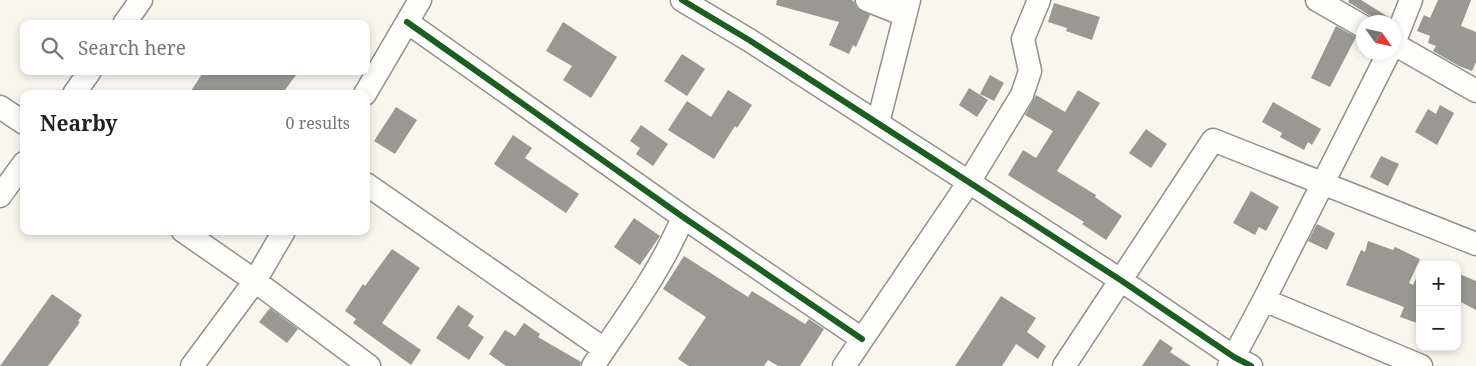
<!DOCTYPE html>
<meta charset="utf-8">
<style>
:root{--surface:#fff;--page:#f2f2f2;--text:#202124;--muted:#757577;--line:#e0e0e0}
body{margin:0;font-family:"Noto Serif",serif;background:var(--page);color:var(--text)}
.controls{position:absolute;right:15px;bottom:15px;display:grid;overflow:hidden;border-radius:10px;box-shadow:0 2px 8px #0003}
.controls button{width:45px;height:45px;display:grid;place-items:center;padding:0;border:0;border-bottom:1px solid var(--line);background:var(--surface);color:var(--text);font:25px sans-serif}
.compass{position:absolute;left:1356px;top:15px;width:45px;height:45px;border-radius:50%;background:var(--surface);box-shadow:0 2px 8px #0003;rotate:124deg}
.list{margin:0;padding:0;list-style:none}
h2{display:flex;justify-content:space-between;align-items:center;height:65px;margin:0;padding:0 20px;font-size:21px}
h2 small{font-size:16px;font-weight:400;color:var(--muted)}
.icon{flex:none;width:28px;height:28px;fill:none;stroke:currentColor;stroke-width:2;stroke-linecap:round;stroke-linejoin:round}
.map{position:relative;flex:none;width:1476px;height:366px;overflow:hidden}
.search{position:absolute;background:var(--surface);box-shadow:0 2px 8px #0003;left:20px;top:20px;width:350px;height:55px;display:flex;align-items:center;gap:12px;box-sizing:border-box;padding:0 18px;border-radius:10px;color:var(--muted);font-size:19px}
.panel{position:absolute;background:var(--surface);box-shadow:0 2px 8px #0003;left:20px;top:90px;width:350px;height:145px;border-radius:10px}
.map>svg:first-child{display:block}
.building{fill:#9a9894}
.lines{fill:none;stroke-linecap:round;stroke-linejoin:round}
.street-casing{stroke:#91908d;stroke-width:25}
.street{stroke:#fefefc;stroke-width:22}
.cycleway-casing{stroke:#fff;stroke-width:9}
.cycleway{stroke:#1b5e20;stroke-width:6}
</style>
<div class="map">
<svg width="1476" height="366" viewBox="0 0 1476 366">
<rect width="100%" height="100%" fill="#f8f6ee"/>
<path class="building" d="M777 0H851L854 1 857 8 870 15 856 47 853 45 849 54 829 45 839 22 776 5Z
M1349 0H1361L1390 18 1388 22H1376L1371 16 1348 2Z
M1438 0H1471L1461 26 1476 32V62L1472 71 1459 66 1433 51 1436 46 1428 43 1430 36 1417 31 1424 15 1430 18Z
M1054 3 1100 17 1092 40 1066 31 1067 28 1048 22Z
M563 22 617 57 591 98 563 80 572 66 546 51Z
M1336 26 1356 37 1330 87 1311 78Z
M682 54 705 69 687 96 664 81Z
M204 71H299L282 94H189Z
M990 75 1004 83 994 101 980 94Z
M969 88 988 100 977 117 959 105Z
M728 90 752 105 737 128 735 126 714 159 668 130 687 101 711 117Z
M1078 90 1100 103 1057 171 1096 195 1095 197 1122 216 1106 240 1082 224 1084 222 1008 175 1023 150 1036 158 1053 131 1025 115 1036 95 1065 112Z
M1273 102 1321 129 1312 145 1308 142 1304 150 1280 137 1282 133 1262 122Z
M1440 105 1454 113 1437 145 1415 132 1428 109 1436 114Z
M396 107 417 120 395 154 374 141Z
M641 125 668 144 653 166 636 154 640 148 630 141Z
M1146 129 1167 144 1151 168 1129 153Z
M513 135 532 148 525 158 579 194 566 213 494 164Z
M1381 156 1399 164 1388 186 1370 177Z
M1251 191 1279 207 1266 231 1259 227 1255 235 1233 223Z
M634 218 660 236 640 265 614 247Z
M1317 224 1335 233 1327 250 1308 241Z
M1368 241 1393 250 1395 247 1420 259 1409 283 1413 285 1420 270V324L1400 317 1404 307 1346 285 1361 250 1365 252Z
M392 249 420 268 382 323 421 350 411 365 353 323 356 319 345 311 363 284 365 286Z
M684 256 748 297 752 291 805 324 809 319 824 329 800 366H778L768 360 764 366H689L678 359 706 317 663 289Z
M1457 273 1476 281V310L1457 300Z
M52 294 82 315 78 321 80 322 48 366H0Z
M1001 296 1036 318 1027 332 1046 346 1038 359 1016 344 1002 366H955Z
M458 305 474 316 468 326 484 337 469 360 436 338Z
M270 308 298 329 287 343 259 322Z
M524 323 540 334 538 337 581 362 580 366H506L489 354 505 330 515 336Z
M1160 339 1173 348 1170 352 1191 366H1142Z"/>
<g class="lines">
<defs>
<path id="street" d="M682 0 749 40 1122 281 1234 357 1251 366
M867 0 905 15
M1317 0 1364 27
M407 22 683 217 862 339
M124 24 141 0
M1394 43 1411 0
M1394 44 1476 91
M74 94 90 71
M365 94 420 0
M0 107 24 123
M878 123 909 0
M366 184 604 349
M0 196 24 163
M183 231 255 281 369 366
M1264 300 1421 366
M192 366 255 281 284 231
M593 366C625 318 661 271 683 217
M844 366 969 182 1022 95 1030 71 1023 39 1039 0
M1064 366 1213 140 1476 244
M1229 366 1264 300 1389 52"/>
</defs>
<use href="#street" class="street-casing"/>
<use href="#street" class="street"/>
<defs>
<path id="cycleway" d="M682 0 749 40 1122 281 1234 357 1251 366
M407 22 683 217 862 339"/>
</defs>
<use href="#cycleway" class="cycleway-casing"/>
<use href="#cycleway" class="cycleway"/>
</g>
</svg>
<div class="controls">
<button>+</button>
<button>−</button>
</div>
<svg class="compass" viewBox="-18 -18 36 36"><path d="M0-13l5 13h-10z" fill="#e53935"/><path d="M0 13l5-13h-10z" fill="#757577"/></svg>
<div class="search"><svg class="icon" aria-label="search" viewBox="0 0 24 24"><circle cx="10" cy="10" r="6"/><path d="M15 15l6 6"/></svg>Search here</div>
<section class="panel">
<h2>Nearby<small>0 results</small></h2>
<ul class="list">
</ul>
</section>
</div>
